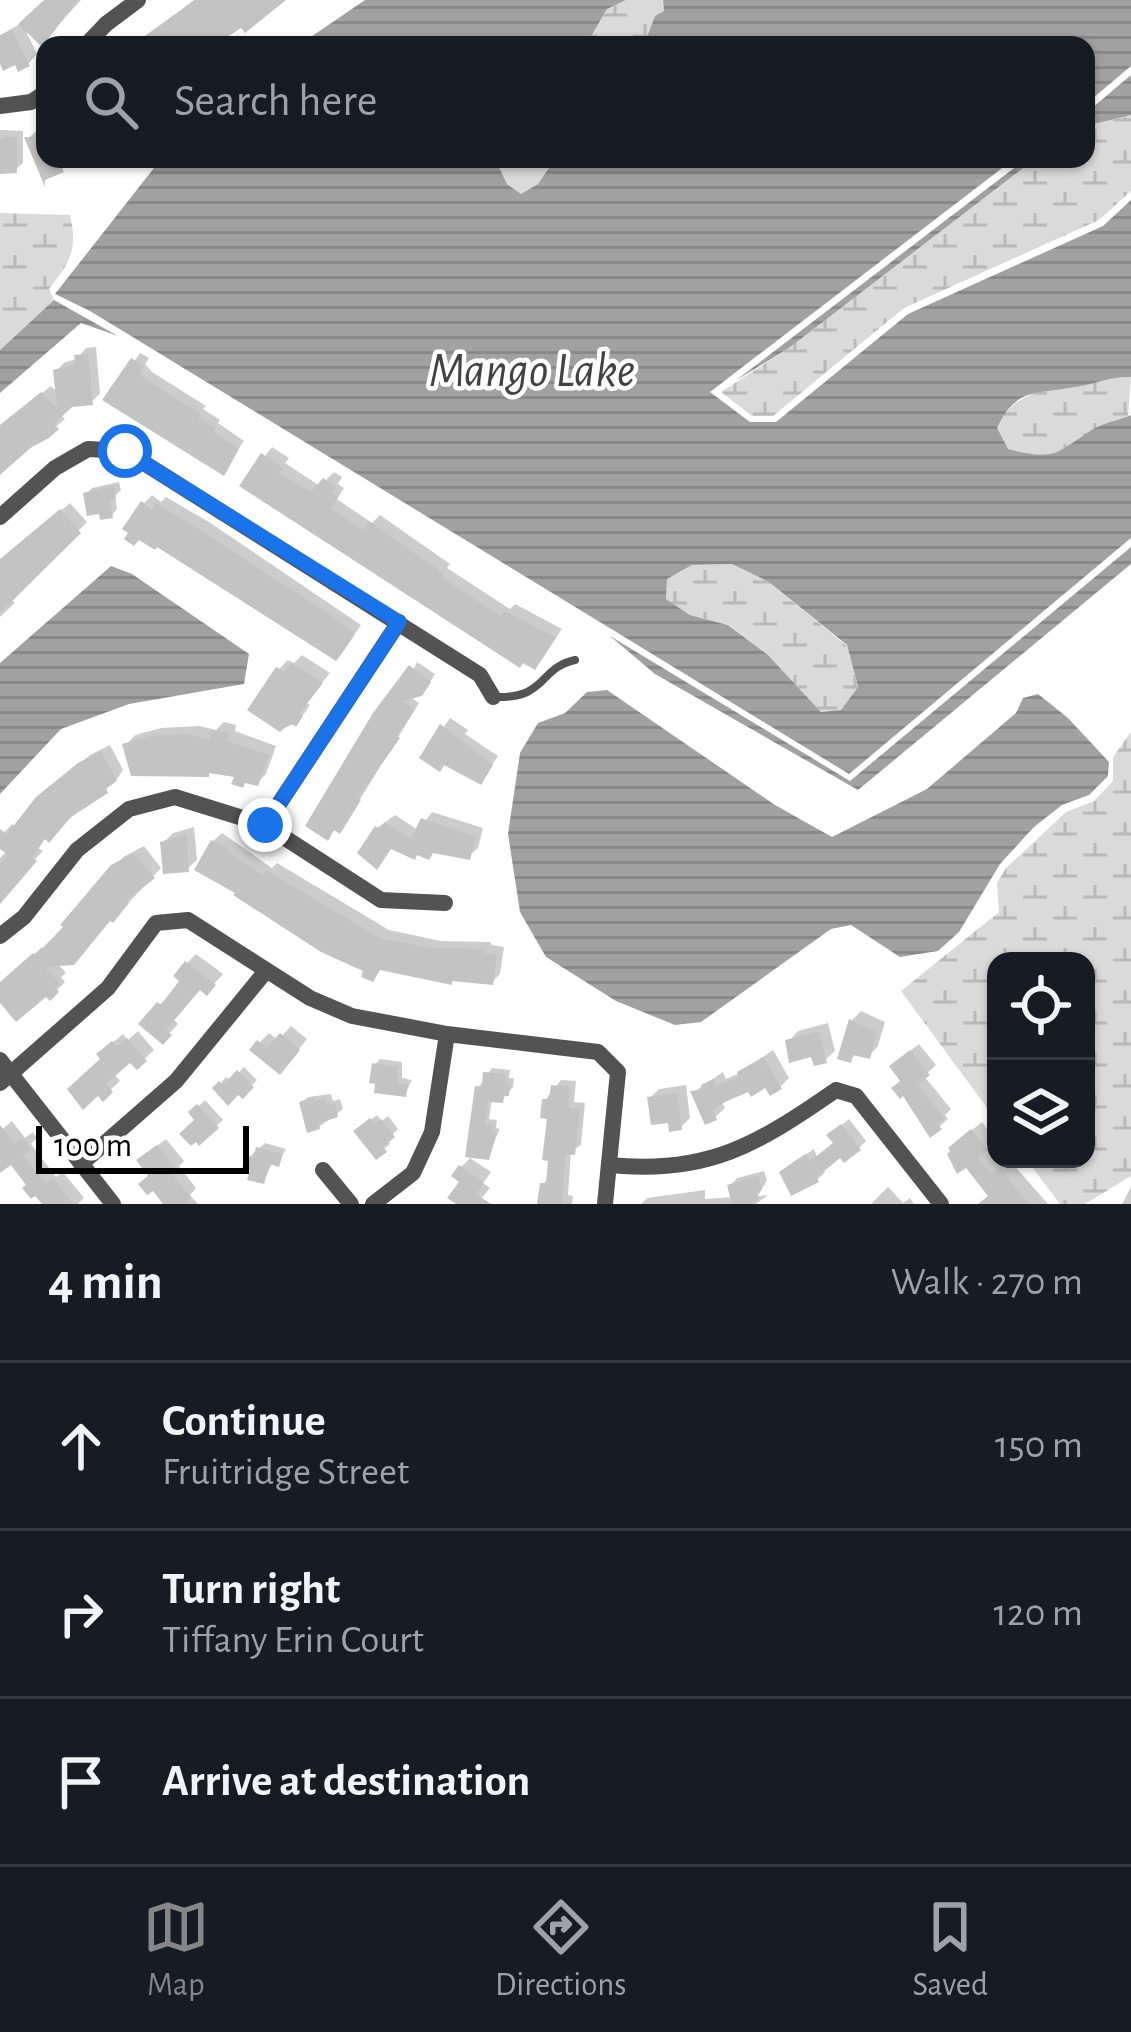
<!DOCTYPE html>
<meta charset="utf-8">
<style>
:root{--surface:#171b24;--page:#20242c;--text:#f1f3f6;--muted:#9ea1a6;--line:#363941;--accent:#858687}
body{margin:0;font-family:"Alegreya Sans",sans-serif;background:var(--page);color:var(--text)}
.controls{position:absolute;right:36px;bottom:36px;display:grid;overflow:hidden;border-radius:24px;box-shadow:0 3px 9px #0004}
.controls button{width:108px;height:108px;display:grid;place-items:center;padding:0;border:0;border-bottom:3px solid var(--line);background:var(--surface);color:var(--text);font:60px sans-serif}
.scale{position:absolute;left:36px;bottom:30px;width:213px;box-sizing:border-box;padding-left:12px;border:6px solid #000;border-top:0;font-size:33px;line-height:42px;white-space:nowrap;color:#000;-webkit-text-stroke:9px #fff;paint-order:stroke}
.stop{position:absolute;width:36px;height:36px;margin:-27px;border:9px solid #1a73e8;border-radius:50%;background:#fff}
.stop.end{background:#1a73e8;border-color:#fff;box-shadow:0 3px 12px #0008}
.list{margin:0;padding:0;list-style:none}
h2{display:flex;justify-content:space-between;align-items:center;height:156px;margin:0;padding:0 48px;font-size:51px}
h2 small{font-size:39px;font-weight:400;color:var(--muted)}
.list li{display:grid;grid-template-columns:78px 1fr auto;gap:36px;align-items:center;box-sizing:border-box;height:168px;padding:0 48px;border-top:3px solid var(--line)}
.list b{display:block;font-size:45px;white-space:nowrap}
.list p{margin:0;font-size:39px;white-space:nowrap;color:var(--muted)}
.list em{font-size:39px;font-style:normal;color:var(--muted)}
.icon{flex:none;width:66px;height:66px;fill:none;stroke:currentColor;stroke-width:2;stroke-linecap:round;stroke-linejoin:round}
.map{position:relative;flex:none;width:1131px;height:1204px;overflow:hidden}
.search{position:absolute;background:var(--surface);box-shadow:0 3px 9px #0004;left:36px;right:36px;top:36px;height:132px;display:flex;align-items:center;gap:30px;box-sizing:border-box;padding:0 42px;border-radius:24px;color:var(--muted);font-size:45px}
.sheet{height:660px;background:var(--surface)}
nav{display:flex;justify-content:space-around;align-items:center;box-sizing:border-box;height:168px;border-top:3px solid var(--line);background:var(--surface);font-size:33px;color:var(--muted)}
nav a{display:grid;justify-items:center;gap:6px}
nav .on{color:var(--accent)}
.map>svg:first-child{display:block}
.wetland{fill:url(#wetland-marsh)}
.water{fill:url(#water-rules);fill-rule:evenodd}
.shadow{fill:#0003}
.building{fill:#c3c3c3}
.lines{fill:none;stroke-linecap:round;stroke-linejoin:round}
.service{stroke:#535353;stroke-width:8}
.minor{stroke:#535353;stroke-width:16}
.route{stroke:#1a73e8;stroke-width:15}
.labels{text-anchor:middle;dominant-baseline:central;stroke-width:9;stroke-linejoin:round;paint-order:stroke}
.water-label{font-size:48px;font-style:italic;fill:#424242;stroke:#fff}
</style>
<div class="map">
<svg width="1131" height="1204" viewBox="0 0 1131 1204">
<defs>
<pattern id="wetland-marsh" width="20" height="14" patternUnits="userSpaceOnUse" patternTransform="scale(3)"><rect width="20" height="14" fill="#dadada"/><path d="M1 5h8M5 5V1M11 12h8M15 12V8" fill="none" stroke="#b9b9b9"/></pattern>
<pattern id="water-rules" width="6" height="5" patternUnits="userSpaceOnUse" patternTransform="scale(3)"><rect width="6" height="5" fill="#a1a1a1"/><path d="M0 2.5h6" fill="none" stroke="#898989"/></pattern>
</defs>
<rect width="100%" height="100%" fill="#fff"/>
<path class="wetland" d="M626 0H663L664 11 655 17 644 45H586L607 9Z
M1131 115V191L1099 220 904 308 773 416H752L721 392 789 348 1035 159H1086V126Z
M495 159H555L538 184 521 194 507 184Z
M0 213 70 215C78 249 70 263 49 289L54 300 0 350Z
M1108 376 1131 377 1128 417 1098 426 1069 449 1039 457 1008 449 996 428C1020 380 1064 392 1108 376Z
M732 564 769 582 847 646 858 687 841 711 821 712 768 655 729 625 690 615 666 599 667 579 692 565Z
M1131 732V1176L1085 1204H1060L1026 1159H1086V961H996V1120L901 991 999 912 997 883 1006 868 1066 812 1094 801 1113 781V757Z"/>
<path class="water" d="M365 0H626L607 9 586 45H299Z
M663 0H1131V66L1086 104V45H644L655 16 664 11Z
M1131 75V115L1086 126V113Z
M161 159H495L507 184 521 194 538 184 555 159H1014L710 392 750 422H776L908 314 1103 226 1131 200V377C1109 376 1096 384 1075 387 1037 394 1016 387 997 428L1008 449C1058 462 1056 452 1095 428 1106 422 1120 420 1131 415V538L849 774 90 311 55 294ZM732 564 769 582 847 645 858 687 841 710 821 712 768 655 728 625 690 615 666 599 667 579 692 565Z
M1026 159H1035L789 348 735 381Z
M54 300 118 336 81 323 0 393V350Z
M1131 547V564L858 790 655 674 610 636 850 781Z
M111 566 132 574 249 654 244 684 129 704 61 729 0 794V663Z
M607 690 775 805 832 837 927 789 1016 713 1023 698 1038 694 1068 718 1109 762 1108 776 1089 795 1062 805 1034 827 1000 864 959 932 938 951 900 957 851 925 831 929 701 1022 675 1025 616 1001 546 957 520 912 508 834 520 753 538 723 565 713 587 692Z"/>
<path class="shadow" d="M48 0H81L42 43 23 25 37 54 28 64 0 58V35L22 23Z
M194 0H284L197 45H134Z
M45 124V159L72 160 46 176 28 138Z
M0 130 23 131V163L15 170 0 171Z
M96 347 100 394 91 402 71 404 60 414 65 419 0 474V427L51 386 59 394 56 371 65 362 77 359 86 348Z
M140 353 149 358 145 364 152 372 206 406 203 409 220 420 218 423 244 441 223 472 106 399Z
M272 447 289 458 285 463 320 486 334 472 342 477 338 484 344 488 337 499 372 523 380 515 450 564 447 568 510 609 515 604 562 629 542 658 243 485Z
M119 482 121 490 115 496 117 509 112 515 86 494 92 488Z
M152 495 161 502 166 497 209 522 361 625 344 650 144 503Z
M70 503 87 522 11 599 15 603 0 617V562Z
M302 655 330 673 306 703 310 705 304 714 294 724 280 729 279 669 288 660 294 663Z
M417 662 435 674 427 687 409 696 419 703 345 824 335 827Z
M450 718 468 730 465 734 498 756 481 782 445 763 423 757Z
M224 722 236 725 235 731 276 746 266 774 257 783 126 745 135 735 161 728 200 726 216 730Z
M110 745 123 770 115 782 46 837 38 848 43 851 0 896V858L7 851 0 837 12 824 16 827 48 789 90 755Z
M432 812 483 828 478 848 469 856 435 850 429 856 377 828 395 815 418 830Z
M194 827 197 860 187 869 163 843 173 833Z
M222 833 272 868 277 863 389 930 441 941 491 942V945L504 947 500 974 492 982 382 967 367 970 213 841Z
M144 846 161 868 121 911 57 963 66 973 61 977 65 982 50 997 0 999V985L42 947 45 950 123 857Z
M196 954 223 974 207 992 200 986 173 1019 178 1024 162 1041 142 1023 183 981 187 963Z
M861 1011 885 1022 878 1046 869 1056 857 1053 850 1060 840 1057 852 1020Z
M828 1023 835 1051 825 1060 789 1041 798 1031Z
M291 1026 307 1039 289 1062 253 1049 269 1033 278 1040Z
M138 1031 154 1050 137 1066 131 1059 114 1074 120 1081 103 1097 104 1059 110 1045 123 1034 128 1040Z
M919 1044 936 1065 924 1076 951 1109 945 1115 948 1119 931 1134 904 1092 900 1059Z
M773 1050 789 1078 780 1087 766 1084 749 1088 722 1102 725 1108 715 1117 694 1092 723 1072 726 1079 740 1073Z
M380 1059 402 1062V1078L412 1080 405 1094 375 1065Z
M244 1067 257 1080 242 1095 216 1088 226 1077 231 1081Z
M492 1068 510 1070 509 1078H514L513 1087 502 1100 492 1099 489 1119 497 1120 496 1128 500 1129 487 1157 478 1088Z
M561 1080 576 1081 574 1102 585 1103 581 1145 571 1152 568 1195 573 1196 572 1204H540L543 1184 550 1177V1116L545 1100Z
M686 1085 690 1118 681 1127 650 1098 659 1089Z
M331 1094 333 1101 340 1099 343 1109 319 1127 302 1102 308 1097Z
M205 1100 223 1120 199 1142 198 1119 192 1113Z
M377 1115 382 1121 388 1116 398 1129 387 1140 390 1144 376 1156 363 1126Z
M849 1119 866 1141 859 1148 841 1154 823 1168 825 1172 817 1180 790 1165 814 1149 817 1157 836 1143 838 1128Z
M12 1121 25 1138 33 1132 37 1138 31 1144 56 1177 63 1172 84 1198 78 1204H45L11 1160 0 1164V1131Z
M982 1122 995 1139 986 1147 1002 1167 1010 1161 1048 1204H988L991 1196 961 1139Z
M166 1139 184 1161 179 1166 196 1188 190 1195 198 1204H167L153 1187 148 1153Z
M265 1143 286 1149 278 1164 273 1162 263 1181 249 1157Z
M470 1158 491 1172 483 1183 490 1188 477 1204H461L452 1197 464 1181 461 1167Z
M764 1171 767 1180 758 1196 768 1195 756 1204H641L647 1198 705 1190V1199L733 1197 730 1186 737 1178Z
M888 1187 903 1203 910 1198 914 1204H871Z
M1131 1187V1204H1122Z"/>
<path class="building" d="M44 0H78L42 47 18 24Z
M195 0H286L245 33 241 28 215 45 209 40 202 45H132Z
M12 30 30 66 18 72 15 65 3 71 0 64V36Z
M4 137H17V173L0 174V140Z
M24 137H45V159H58L64 172 45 180V187Z
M88 354 93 405 72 407 54 424 59 429 49 438 30 448 0 475V425L41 392 57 408 53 370 75 364 74 355Z
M131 358 144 366 140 373 145 379 201 414 198 417 215 428 213 432 239 449 224 476 102 400Z
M261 453 283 468 279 473 311 492 323 478 336 486 332 493 338 497 331 509 363 530 369 521 444 574 441 577 501 616 505 611 556 638 535 670 523 663 520 668 239 486Z
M114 485 116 499 110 500 113 518 100 520 99 514 87 516 83 493Z
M141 501 152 509 156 503 200 530 329 614 355 634 340 656 336 661 157 547 155 550 139 540 134 546 124 539 128 533 122 529Z
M60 509 81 533 0 613V559Z
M291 663 323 683 299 714 303 716 296 727 291 723 280 732 247 710 276 667 285 672Z
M409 665 431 682 422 696 403 701 415 709 397 736 400 738 358 798 361 800 340 834 334 830 328 841 305 826 373 713Z
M440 724 493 765 481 785 444 765 440 772 419 758Z
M211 730 229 733 227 741 269 755 258 786 245 783 243 788 231 784 234 777 209 773V777L131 776 122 744 150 736 189 734 210 740Z
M101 751 117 781 106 788 108 793 71 817 49 843 45 839 32 858 37 861 0 904V863L8 855 0 849V829L7 834 36 797 78 763Z
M421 818 476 837 470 860 433 853 429 860 417 855 415 860 391 849 377 870 357 853 375 826 380 829 385 822 411 839Z
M186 834 189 872 163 874 160 842Z
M211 840 228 848 227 851 263 875 266 870 380 938 431 948 484 949V953L497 954 493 985 452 981V985L380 970 373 982 361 977 363 971 321 952 233 895 235 893 194 870Z
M134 853 155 878 126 901 129 903 113 923 110 921 74 965 45 967 60 983 55 987 59 992 50 1001 46 997 16 1022 0 1003V982L33 953 35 956 63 927 60 925 111 865Z
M185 961 216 985 207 996 200 990 166 1030 172 1035 163 1045 138 1024 157 1002 161 1005 179 981 173 976Z
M849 1019 877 1032 870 1059 853 1055 851 1063 837 1059Z
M819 1031 827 1063 814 1066 811 1057 789 1063 785 1040Z
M280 1033 300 1050 280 1075 249 1050 257 1040 267 1048Z
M127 1038 147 1061 137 1070 130 1063 106 1084 113 1092 103 1102 98 1096 83 1110 67 1089 100 1059 96 1054 112 1041 117 1046Z
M910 1050 930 1075 918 1085 945 1119 938 1124 942 1129 930 1138 903 1096 900 1099 891 1088 900 1081 889 1066Z
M763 1057 782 1089 770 1096 765 1088 751 1097 748 1092 725 1102 713 1110 717 1120 705 1125 690 1091 701 1090V1085L713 1079 716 1086 739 1077 737 1072Z
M372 1063 397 1067 398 1083 408 1084 406 1097 374 1093 375 1084 369 1083Z
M237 1070 254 1087 243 1099 238 1095 228 1106 212 1088 219 1081 223 1085Z
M483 1072 506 1074 505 1083H510L509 1096H504L503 1103 488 1102 485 1124 493 1125 492 1133H497L489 1160 465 1157 475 1086 482 1087Z
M551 1085 570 1087 569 1108 580 1109 575 1155 565 1154 562 1204H537L540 1183H546L548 1161 542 1160 547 1119 540 1118 542 1099H549Z
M677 1093 682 1130 669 1132 668 1123 651 1125 647 1097Z
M315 1097V1101L325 1098 327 1105 335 1103 338 1117 319 1123 320 1129 307 1133 299 1102Z
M197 1104 219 1128 199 1146 196 1142 191 1146 179 1134 194 1120 188 1112Z
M370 1118 375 1124 381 1119 395 1137 383 1147 387 1152 376 1160 353 1131Z
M841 1124 861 1150 844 1163 840 1158 817 1177 819 1182 791 1196 779 1172 805 1154 809 1162 833 1143 826 1135Z
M0 1125 15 1144 22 1138 31 1149 23 1155 46 1184 53 1178 73 1204H42L35 1196 31 1199 22 1188 26 1185 11 1165 0 1173Z
M971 1129 988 1150 978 1158 991 1174 1000 1168 1028 1204H978L988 1196 966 1168 957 1174 947 1154 950 1151 948 1148Z
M157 1145 178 1171 173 1175 191 1198 184 1204H163L153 1191 147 1195 138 1184 148 1176 136 1160Z
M256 1147 283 1154 279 1167 270 1164 264 1184 247 1180 250 1170 242 1168 246 1156 253 1158Z
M459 1165 484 1183 476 1194 491 1204H456L447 1198 459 1182 451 1176Z
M758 1176 762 1190 756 1192 758 1200 751 1204H732L727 1185Z"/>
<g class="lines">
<path class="service" d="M494 697C548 699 538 668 575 660"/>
<path class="minor" d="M86 45 106 24 138 0
M0 106 31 102 45 93
M0 517 55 468 88 449 125 451 480 675 493 697
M265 825 399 622
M0 936 24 917 77 850 129 809 175 797 265 825 381 900 445 903
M0 1060 113 1204
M0 1083 108 988 156 923 188 920 310 998 352 1016 447 1034 598 1052 618 1072 605 1204
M81 1164 176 1081 266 971
M610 1165C708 1175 758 1144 836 1090L856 1096 941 1204
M323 1170 351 1204
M373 1204 413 1173 432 1132 447 1034"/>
</g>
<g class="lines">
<path class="route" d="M125 451 399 622 265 825"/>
</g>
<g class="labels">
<g class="water-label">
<text x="532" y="372">Mango Lake</text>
</g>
</g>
</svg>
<div class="controls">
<button><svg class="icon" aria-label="locate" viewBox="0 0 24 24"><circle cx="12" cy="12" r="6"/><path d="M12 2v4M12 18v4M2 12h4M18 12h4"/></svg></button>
<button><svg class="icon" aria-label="layers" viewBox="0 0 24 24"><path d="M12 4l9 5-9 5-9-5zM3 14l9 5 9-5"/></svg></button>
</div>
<div class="scale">100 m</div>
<div class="stop" style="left:125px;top:451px"></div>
<div class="stop end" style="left:265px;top:825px"></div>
<div class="search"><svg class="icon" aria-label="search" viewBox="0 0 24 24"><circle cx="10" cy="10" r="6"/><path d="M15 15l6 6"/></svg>Search here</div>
</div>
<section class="sheet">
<h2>4 min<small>Walk · 270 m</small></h2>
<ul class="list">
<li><svg class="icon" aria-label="ahead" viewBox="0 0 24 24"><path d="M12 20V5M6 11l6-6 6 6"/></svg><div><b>Continue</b><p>Fruitridge Street</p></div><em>150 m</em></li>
<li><svg class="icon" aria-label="right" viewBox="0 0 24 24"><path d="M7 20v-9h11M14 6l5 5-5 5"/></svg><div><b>Turn right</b><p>Tiffany Erin Court</p></div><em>120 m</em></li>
<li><svg class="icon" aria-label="arrive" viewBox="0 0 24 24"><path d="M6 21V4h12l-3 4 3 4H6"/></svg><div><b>Arrive at destination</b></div></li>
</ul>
</section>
<nav>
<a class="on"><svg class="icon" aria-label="map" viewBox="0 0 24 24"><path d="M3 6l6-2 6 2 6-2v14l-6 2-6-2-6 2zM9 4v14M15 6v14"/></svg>Map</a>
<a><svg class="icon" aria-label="directions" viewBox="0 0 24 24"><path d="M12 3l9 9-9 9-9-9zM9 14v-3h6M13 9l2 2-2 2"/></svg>Directions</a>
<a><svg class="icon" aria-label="saved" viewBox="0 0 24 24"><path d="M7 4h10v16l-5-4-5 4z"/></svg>Saved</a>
</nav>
